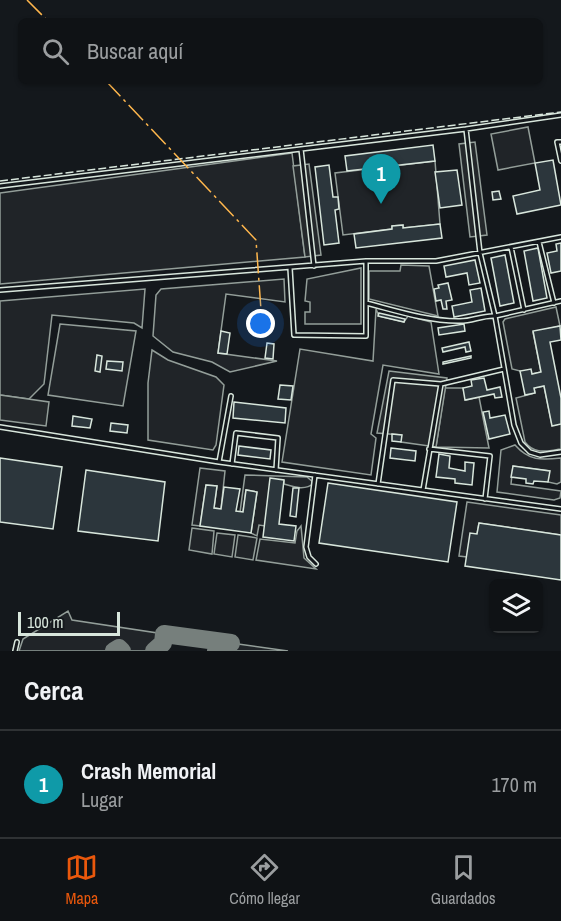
<!DOCTYPE html>
<html lang="es">
<meta charset="utf-8">
<style>
:root{--surface:#0f1215;--page:#181b1e;--text:#f1f3f6;--muted:#9b9ea0;--line:#2f3234;--accent:#ea580c}
body{margin:0;font-family:"Archivo Narrow",sans-serif;background:var(--page);color:var(--text)}
.controls{position:absolute;right:18px;bottom:18px;display:grid;overflow:hidden;border-radius:9px;box-shadow:0 2px 4px #0004}
.controls button{width:54px;height:54px;display:grid;place-items:center;padding:0;border:0;border-bottom:2px solid var(--line);background:var(--surface);color:var(--text);font:30px sans-serif}
.scale{position:absolute;left:18px;bottom:15px;width:102px;box-sizing:border-box;padding-left:6px;border:3px solid #d8e6dc;border-top:0;font-size:16px;line-height:21px;white-space:nowrap;color:#d8e6dc;-webkit-text-stroke:4px #14181c;paint-order:stroke}
.you{position:absolute;left:261px;top:324px;width:21px;height:21px;margin:-15px;border:4px solid #fff;border-radius:50%;background:#1a73e8;box-shadow:0 0 0 9px #1a73e833}
.badge{display:grid;place-items:center;width:39px;height:39px;border-radius:50%;background:var(--accent);color:#fff;font-size:20px;font-weight:700}
.pin{position:absolute;translate:-50% -50px;filter:drop-shadow(0 2px 3px #0008)}
.pin::after{content:'';position:absolute;top:32px;width:21px;height:18px;background:inherit;clip-path:polygon(0 0,100% 0,50% 100%)}
.list{margin:0;padding:0;list-style:none}
h2{display:flex;justify-content:space-between;align-items:center;height:78px;margin:0;padding:0 24px;font-size:26px}
h2 small{font-size:20px;font-weight:400;color:var(--muted)}
.list li{display:grid;grid-template-columns:39px 1fr auto;gap:18px;align-items:center;box-sizing:border-box;height:108px;padding:0 24px;border-top:2px solid var(--line)}
.list b{display:block;font-size:22px;white-space:nowrap}
.list p{margin:0;font-size:20px;white-space:nowrap;color:var(--muted)}
.list em{font-size:20px;font-style:normal;color:var(--muted)}
.icon{flex:none;width:33px;height:33px;fill:none;stroke:currentColor;stroke-width:2;stroke-linecap:round;stroke-linejoin:round}
.map{position:relative;flex:none;width:561px;height:651px;overflow:hidden}
.search{position:absolute;background:var(--surface);box-shadow:0 2px 4px #0004;left:18px;right:18px;top:18px;height:66px;display:flex;align-items:center;gap:15px;box-sizing:border-box;padding:0 21px;border-radius:9px;color:var(--muted);font-size:22px}
.sheet{height:186px;background:var(--surface)}
nav{display:flex;justify-content:space-around;align-items:center;box-sizing:border-box;height:84px;border-top:2px solid var(--line);background:var(--surface);font-size:16px;color:var(--muted)}
nav a{display:grid;justify-items:center;gap:3px}
nav .on{color:var(--accent)}
.map>svg:first-child{display:block}
.green{fill:#202428;stroke:#939e99;stroke-width:1.5}
.parking{fill:#24282b;stroke:#939e99;stroke-width:1.5}
.lines{fill:none;stroke-linecap:round;stroke-linejoin:round}
.taxiway{stroke:#767f7c;stroke-width:18}
.building{fill:#2c363c;stroke:#d8e6dc;stroke-width:1.5}
.lane-casing{stroke:#d8e6dc;stroke-width:6}
.lane{stroke:#14181c;stroke-width:3}
.fence{stroke:#d8e6dc;stroke-width:1.5;stroke-dasharray:8 3;stroke-linecap:butt}
.power{stroke:#ffb74d;stroke-width:1.5;stroke-dasharray:21 4.5 3 4.5;stroke-linecap:butt}
</style>
<div class="map">
<svg width="561" height="651" viewBox="0 0 561 651">
<rect width="100%" height="100%" fill="#14181c"/>
<path class="green" d="M528 127 535 163 498 170 491 134Z
M292 153 305 257 0 284V193Z
M435 161 440 224 403 228V225L392 226V229L343 235 335 173Z
M401 265 429 266 438 316 369 299V271H400Z
M361 268V324H305V312H310V302L305 301 307 279Z
M284 279 285 302 226 294 218 353 277 361 230 372 212 362 173 352 153 336 156 295 161 289Z
M145 289 142 328 134 323 52 315 44 384 29 399 0 395V301Z
M556 307 560 326 533 332 541 372 532 374 512 369 503 322 505 319Z
M376 309 379 316 404 322 408 316 431 322 439 374 383 365 371 434 376 438 371 475 282 462 300 349 373 361Z
M60 324 136 331 123 406 48 395Z
M152 350 168 360 216 377 224 385 216 445 213 450 148 440V383Z
M544 386 552 425 561 424V449C546 451 535 455 525 442L516 398 535 393 534 388Z
M445 388H463L466 400 479 397 489 448 436 447Z
M515 445C529 461 541 460 561 458V482L557 484 548 482 549 471 513 466 511 484 561 491 560 498 554 500 497 492 501 450Z
M200 468 225 471 221 509 214 508 217 486 206 485 200 526 192 525Z
M245 475 307 477 314 483C305 491 294 487 284 484V480L265 526 259 525 257 536 251 533 257 492 246 490 243 512H240Z
M467 502 561 515V535L479 523 477 534 467 557 459 556Z
M301 526 304 558 316 569 256 560 260 539 295 543 297 531Z
M192 528 214 531 212 554 189 550Z
M217 533 235 535 232 557 214 554Z
M238 535 257 538 253 560 235 557Z
M68 611 72 620 164 634 163 643 154 651H122L119 648 114 651H19L23 639Z
M231 643 288 651H216Z"/>
<path class="parking" d="M475 142 487 235 470 237 459 144Z
M309 164 321 255 305 257 293 166Z
M389 371 447 378 436 447 401 442V435L377 433Z
M0 395 49 402 46 426 0 420Z"/>
<g class="lines">
<path class="taxiway" d="M114 651 119 648 122 651
M154 651 163 643 164 634 231 643 216 651"/>
</g>
<path class="building" d="M433 145 435 161 347 171 345 156Z
M553 160 561 205 517 214 513 196 540 190 535 163Z
M329 165 333 197H338L339 209 335 210 339 243 324 245 315 167Z
M457 170 462 205 440 208 435 172Z
M499 191 501 199 493 200 492 192Z
M440 224 442 238 356 248 354 234 392 229V226L403 225V228Z
M561 243V271L551 273 547 253 557 251 556 244Z
M538 248 547 298 533 301 524 251Z
M505 255 514 303 500 306 491 258Z
M475 260 480 283 469 285 467 273 446 277 444 266Z
M448 283 452 300 446 301 447 309H443L441 300 436 301 434 289 439 288 438 285Z
M481 288 485 311 454 317 452 306 472 302 470 290Z
M379 313 405 319 404 322 378 316Z
M464 324 465 331 439 335 438 328Z
M560 326 561 340 550 342 561 398V424L552 426 544 386 534 388 535 393 525 395 520 371 531 369 532 374 541 372 533 331Z
M221 331 230 333 227 354 218 353Z
M469 342 471 351 466 352 465 347 443 352 442 348Z
M267 343 274 344 273 359 265 358Z
M97 355 102 356 100 372 95 371Z
M471 356V358L443 364V362Z
M107 361 123 362 122 371 106 369Z
M484 378 487 390 500 387 502 397 495 398 494 394 465 400 463 388 472 386 471 380Z
M280 385 293 386 291 400 278 399Z
M234 402 286 408 285 423 233 418Z
M489 411 490 418 505 415 510 434 489 439 483 412Z
M73 416 92 419 90 428 72 426Z
M111 423 128 425 127 433 110 431Z
M392 434 402 435 401 442 392 441Z
M239 446 271 450 270 459 238 455Z
M391 448 416 451 415 461 390 458Z
M439 454 450 456 449 468 465 471V462L474 463 472 485 455 483V479L436 477Z
M0 458 62 467 53 529 0 522Z
M513 466 550 471 548 482 534 481 533 484 526 483V479L511 477Z
M86 470 165 482 158 541 78 531Z
M270 478 284 480 279 524 296 526 294 541 263 537Z
M328 483 457 502 448 562 319 543Z
M206 485 217 486 214 508 221 509 224 487 240 489 236 511 243 512 246 490 257 492 251 533 200 526Z
M293 488H299L296 517 290 516Z
M479 523 561 535V580L465 566 470 533 477 534Z"/>
<g class="lines">
<defs>
<path id="lane" d="M466 129 561 115
M561 142H557L561 161
M0 186 301 149
M539 242 554 303
M511 247 524 310
M314 266 301 149 466 129 480 253 495 316 514 425 521 443 530 452 540 455 561 452
M290 268 294 335 366 336V261
M0 290 366 261H436L561 237
M366 303C397 311 427 321 458 321 471 322 482 315 495 316L561 301
M0 427 219 462 561 509
M429 449 490 456 485 499
M219 462 231 396
M232 464 236 433 278 438 276 470
M315 475 306 547 309 557 316 564
M378 484 393 380 441 384
M423 490 441 384 504 369
M15 651 17 642"/>
</defs>
<use href="#lane" class="lane-casing"/>
<use href="#lane" class="lane"/>
<path class="fence" d="M0 181 561 112"/>
<path class="power" d="M27 0 48 21
M106 81 256 240 261 310"/>
</g>
</svg>
<div class="controls">
<button><svg class="icon" aria-label="layers" viewBox="0 0 24 24"><path d="M12 4l9 5-9 5-9-5zM3 14l9 5 9-5"/></svg></button>
</div>
<div class="scale">100 m</div>
<div class="you"></div>
<div class="pin badge" style="left:381px;top:204px;background:#0f9aa8">1</div>
<div class="search"><svg class="icon" aria-label="search" viewBox="0 0 24 24"><circle cx="10" cy="10" r="6"/><path d="M15 15l6 6"/></svg>Buscar aquí</div>
</div>
<section class="sheet">
<h2>Cerca<small></small></h2>
<ul class="list">
<li><span class="badge" style="background:#0f9aa8">1</span><div><b>Crash Memorial</b><p>Lugar</p></div><em>170 m</em></li>
</ul>
</section>
<nav>
<a class="on"><svg class="icon" aria-label="map" viewBox="0 0 24 24"><path d="M3 6l6-2 6 2 6-2v14l-6 2-6-2-6 2zM9 4v14M15 6v14"/></svg>Mapa</a>
<a><svg class="icon" aria-label="directions" viewBox="0 0 24 24"><path d="M12 3l9 9-9 9-9-9zM9 14v-3h6M13 9l2 2-2 2"/></svg>Cómo llegar</a>
<a><svg class="icon" aria-label="saved" viewBox="0 0 24 24"><path d="M7 4h10v16l-5-4-5 4z"/></svg>Guardados</a>
</nav>
